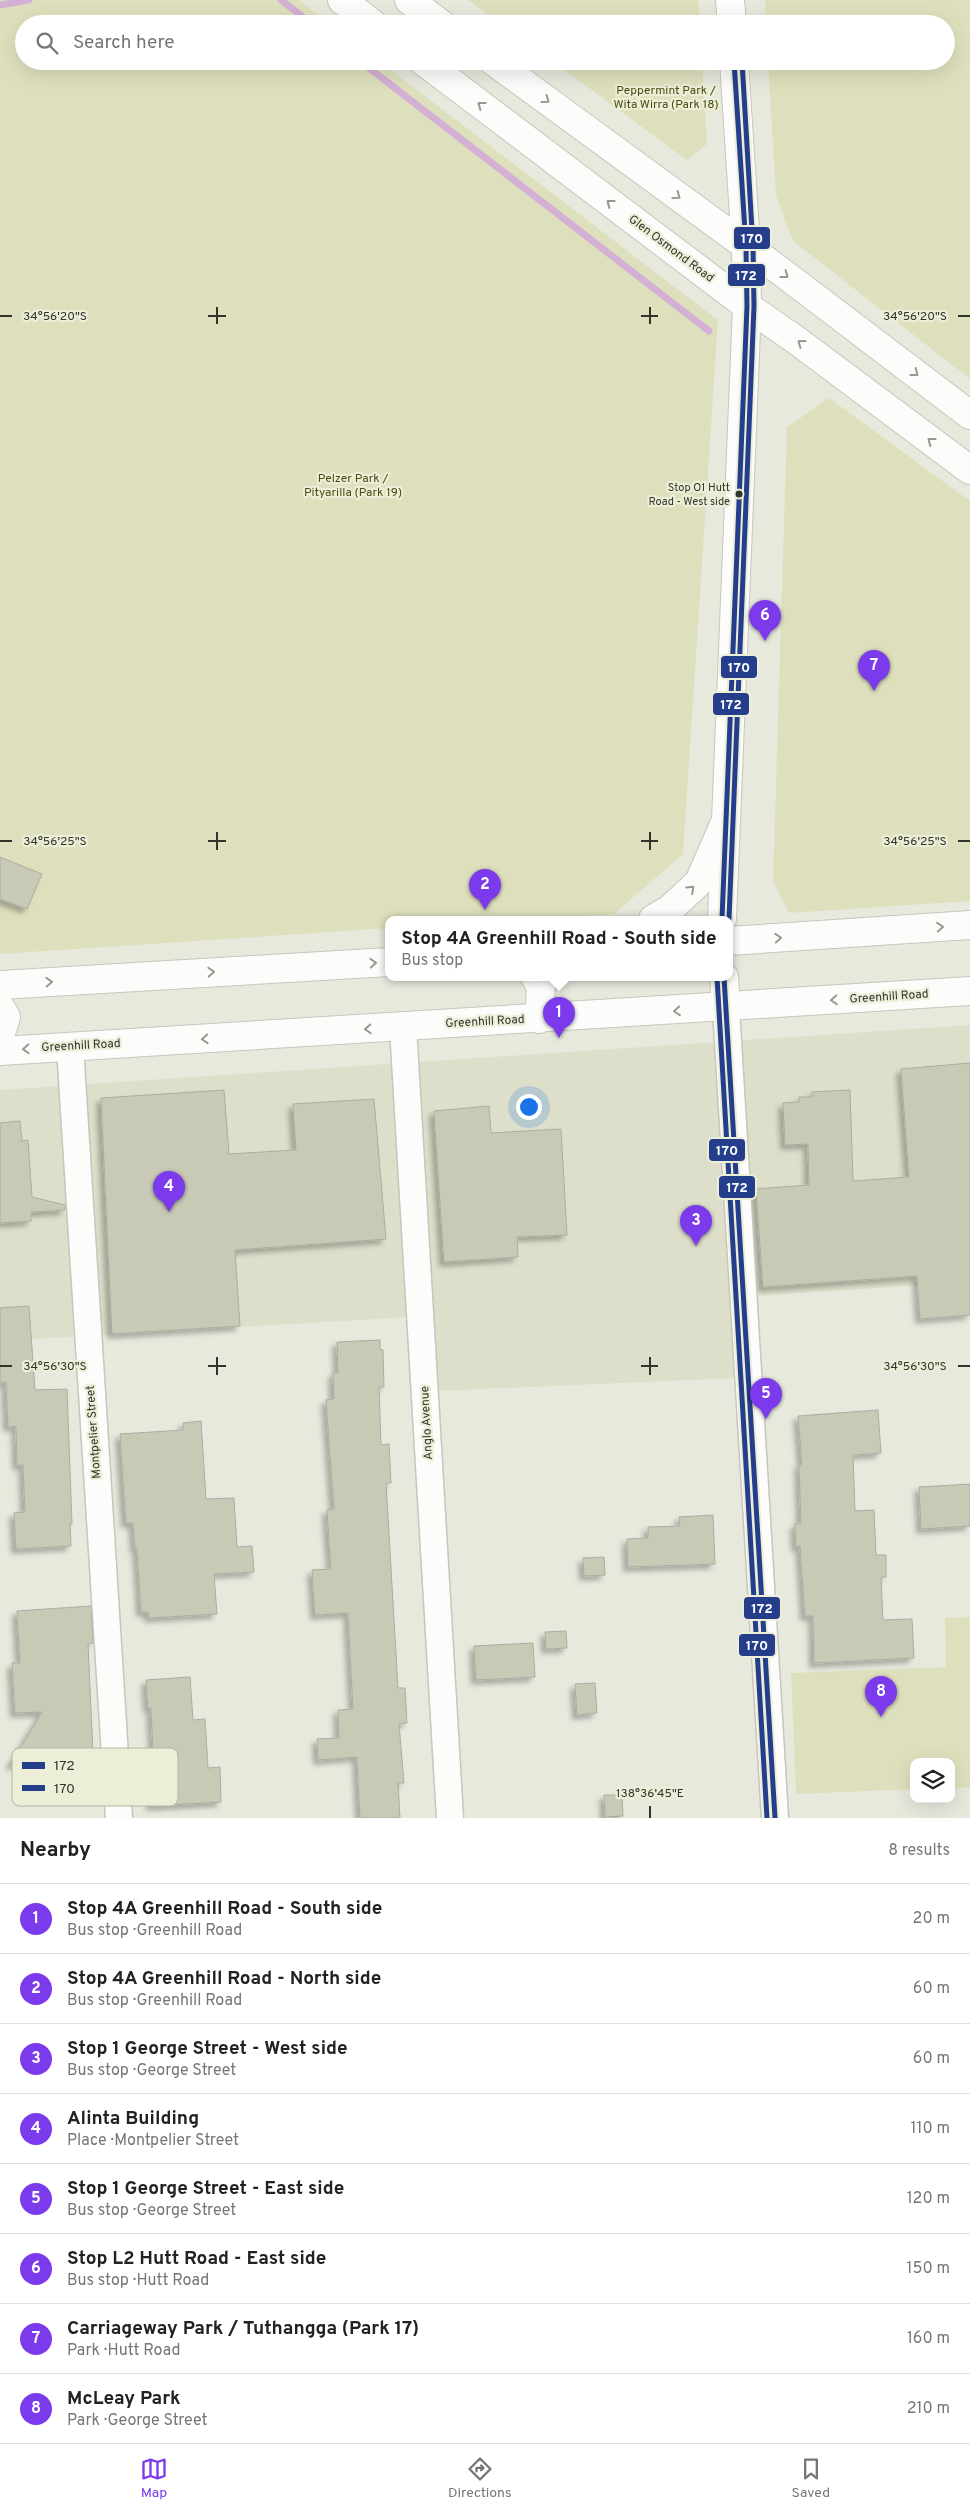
<!DOCTYPE html>
<meta charset="utf-8">
<style>
:root{--surface:#fff;--page:#f2f2f2;--text:#222;--muted:#767676;--line:#e0e0e0;--accent:#7c3aed}
body{margin:0;font-family:Overpass,sans-serif;background:var(--page);color:var(--text)}
.controls{position:absolute;right:15px;bottom:15px;display:grid;overflow:hidden;border-radius:10px;box-shadow:0 5px 20px #0002}
.controls button{width:45px;height:45px;display:grid;place-items:center;padding:0;border:0;border-bottom:1px solid var(--line);background:var(--surface);color:var(--text);font:25px sans-serif}
.you{position:absolute;left:528px;top:1106px;width:18px;height:18px;margin:-12px;border:4px solid #fff;border-radius:50%;background:#1a73e8;box-shadow:0 0 0 8px #1a73e833}
.badge{display:grid;place-items:center;width:32px;height:32px;border-radius:50%;background:var(--accent);color:#fff;font-size:16px;font-weight:700}
.pin{position:absolute;translate:-50% -41px;filter:drop-shadow(0 1px 2px #0008)}
.pin::after{content:'';position:absolute;top:26px;width:18px;height:15px;background:inherit;clip-path:polygon(0 0,100% 0,50% 100%)}
.popup{position:absolute;left:385px;top:916px;width:348px;height:65px;box-sizing:border-box;display:grid;place-content:center;border-radius:10px;background:var(--surface);filter:drop-shadow(0 1px 4px #0005);font-size:16px;white-space:nowrap;color:var(--muted)}
.popup b{font-size:19px;color:var(--text)}
.popup::after{content:'';position:absolute;left:50%;top:100%;margin-left:-10px;border:10px solid transparent;border-top-color:var(--surface)}
.list{margin:0;padding:0;list-style:none}
h2{display:flex;justify-content:space-between;align-items:center;height:65px;margin:0;padding:0 20px;font-size:21px}
h2 small{font-size:16px;font-weight:400;color:var(--muted)}
.list li{display:grid;grid-template-columns:32px 1fr auto;gap:15px;align-items:center;box-sizing:border-box;height:70px;padding:0 20px;border-top:1px solid var(--line)}
.list b{display:block;font-size:19px;white-space:nowrap}
.list p{margin:0;font-size:16px;white-space:nowrap;color:var(--muted)}
.list em{font-size:16px;font-style:normal;color:var(--muted)}
.icon{flex:none;width:28px;height:28px;fill:none;stroke:currentColor;stroke-width:2;stroke-linecap:round;stroke-linejoin:round}
.map{position:relative;flex:none;width:970px;height:1818px;overflow:hidden}
.search{position:absolute;background:var(--surface);box-shadow:0 5px 20px #0002;left:15px;right:15px;top:15px;height:55px;display:flex;align-items:center;gap:12px;box-sizing:border-box;padding:0 18px;border-radius:28px;color:var(--muted);font-size:19px}
.sheet{height:625px;background:var(--surface)}
nav{display:flex;justify-content:space-around;align-items:center;box-sizing:border-box;height:70px;border-top:1px solid var(--line);background:var(--surface);font-size:14px;color:var(--muted)}
nav a{display:grid;justify-items:center;gap:2px}
nav .on{color:var(--accent)}
.map>svg:first-child{display:block}
.built{fill:#dedfca}
.green{fill:#dee0bd}
.lines{fill:none;stroke-linecap:round;stroke-linejoin:round}
.stream{stroke:#d4b0d5;stroke-width:7}
.building{fill:#c9cab6;stroke:#acaca3;filter:url(#shadow)}
.minor-casing{stroke:#c5c6bd;stroke-width:29}
.major-casing{stroke:#c5c6bd;stroke-width:30}
.highway-casing{stroke:#c5c6bd;stroke-width:30}
.minor{stroke:#fcfcfa;stroke-width:26}
.major{stroke:#fcfcfa;stroke-width:28}
.highway{stroke:#fcfcfa;stroke-width:28}
.bus-1-casing{stroke:#eceed8;stroke-width:9}
.bus-2-casing{stroke:#eceed8;stroke-width:9}
.bus-1{stroke:#243e8c;stroke-width:5}
.bus-2{stroke:#243e8c;stroke-width:5}
.oneway{stroke:#979892}
.ticks{fill:none;stroke:#32332b;stroke-width:2}
.bus-dot{fill:#32332b;stroke:#eceed8;stroke-width:2}
.labels{text-anchor:middle;dominant-baseline:central;stroke-width:4.5;stroke-linejoin:round;paint-order:stroke}
.bus-label{font-size:11px;fill:#32332b;stroke:#eceed8;text-anchor:end}
.park-label{font-size:12px;fill:#4b4c11;stroke:#eceed8}
.street-label{font-size:12px;fill:#32332b;stroke:#eceed8}
.key{fill:#eceed8;stroke:#b4b6a4;stroke-width:1}
.key-label{font-size:14px;fill:#32332b}
.ticks-label{font-size:12px;text-anchor:middle;fill:#32332b;stroke:#eceed8;stroke-width:4.5;stroke-linejoin:round;paint-order:stroke}
.line-badge{stroke:#eceed8;stroke-width:2}
.badge-label{font-size:14px;text-anchor:middle;font-weight:bold;fill:#fff}
</style>
<div class="map">
<svg width="970" height="1818" viewBox="0 0 970 1818">
<defs>
<filter id="shadow"><feDropShadow dx="-4.5" dy="4.5" stdDeviation="2.5" flood-color="#0004"/></filter>
</defs>
<rect width="100%" height="100%" fill="#e8e9dd"/>
<path class="built" d="M970 1025V1282L733 1297 737 1378 414 1392 410 1317 0 1341V1090Z"/>
<path class="green" d="M0 0H299L330 24H24V61H379L718 320 683 854 614 914 528 919H389V928L0 954Z
M468 0H698L700 24H501Z
M765 0H970V379L793 241 776 196 768 61H946V24H766Z
M552 61H702L707 144 687 160Z
M829 398 970 501V901L789 913 773 881 787 427Z
M970 1617V1787L951 1788V1762H914V1789L796 1794 791 1673 946 1667 945 1618Z"/>
<g class="lines">
<path class="stream" d="M281 0 312 24
M0 5 29 0
M360 61 709 331"/>
</g>
<path class="building" d="M0 857 42 874 27 909 0 899Z
M970 1063V1315L920 1319 917 1276 763 1287 756 1189 809 1185 808 1144 785 1145 783 1103 799 1102V1097H812V1092L850 1090 853 1181 909 1177 901 1069Z
M224 1090 229 1154 296 1150 293 1104 374 1099 386 1239 235 1250 240 1326 112 1334 101 1098Z
M489 1106 491 1133 561 1129 567 1235 517 1237 518 1257 444 1262 434 1111Z
M20 1121 22 1141 28 1140 32 1197 65 1205V1210L31 1212V1221L0 1223V1123Z
M29 1306 35 1390 67 1389 72 1524H70L71 1546 16 1549 14 1513 25 1512 23 1465H17L16 1426 8 1427 6 1382 0 1383V1308Z
M380 1340V1349L383 1350 384 1387H379L381 1445 389 1444 391 1483H386L398 1688H405L407 1723 399 1724 404 1783H398L400 1818H360L357 1757 318 1760 317 1739 339 1738 338 1710 353 1709 348 1613 315 1615 312 1570 331 1569 327 1510 334 1509 326 1400 334 1399 333 1373H338L337 1342Z
M878 1410 881 1453 853 1455 855 1511 874 1510 876 1555H886V1577H881L883 1620 912 1619 914 1658 814 1663 813 1616H805L800 1546 796 1547 795 1524 801 1523 799 1465 802 1464 798 1416Z
M201 1421 206 1499 234 1498 237 1547 252 1546 254 1572 214 1574 217 1614 149 1618 148 1612H141L137 1548 135 1549 133 1523H126L120 1434 183 1430V1423Z
M970 1484V1526L921 1529 919 1487Z
M713 1515 715 1564 628 1567 627 1539 648 1538V1527L680 1526 679 1517Z
M604 1557 605 1575 584 1576 583 1558Z
M91 1606 93 1643 88 1644 93 1753 52 1755 53 1763 10 1765 42 1712 15 1713 12 1663H20L17 1611Z
M566 1631 567 1648 546 1649 545 1632Z
M533 1643 535 1677 476 1680 474 1646Z
M190 1677 193 1720 205 1719 208 1768 220 1767 221 1802 151 1806 149 1772 154 1771 151 1708H148L146 1680Z
M595 1683 597 1713 577 1715 575 1684Z
M604 1795H622L623 1816 605 1817Z"/>
<g class="lines">
<defs>
<path id="minor" d="M726 1008 775 1818
M403 1027 450 1818
M70 1047 119 1818"/>
<path id="major" d="M342 0 373 24
M409 0 441 24
M730 0 732 24
M423 61 747 306 796 340 970 470
M493 61 779 270 970 415
M722 919 747 306 746 247 734 61
M724 977 726 1008"/>
<path id="highway" d="M653 919 670 909 699 882 726 820
M729 941 970 925
M535 977 541 987 539 1019
M0 985 389 962
M0 1007 6 1017 0 1036
M0 1051 970 991"/>
</defs>
<use href="#minor" class="minor-casing"/>
<use href="#major" class="major-casing"/>
<use href="#highway" class="highway-casing"/>
<use href="#minor" class="minor"/>
<use href="#major" class="major"/>
<use href="#highway" class="highway"/>
<defs>
<path id="bus-1" d="M722 919 747 306 746 247 734 61
M724 977 775 1818"/>
<path id="bus-2" d="M729 919 754 306 753 247 742 61
M717 977 767 1818"/>
</defs>
<use href="#bus-1" class="bus-1-casing"/>
<use href="#bus-2" class="bus-2-casing"/>
<use href="#bus-1" class="bus-1"/>
<use href="#bus-2" class="bus-2"/>
</g>
<defs><path id="oneway-chevron" d="M-2-3.5L2.5 0L-2 3.5" fill="none" stroke-width="1.6" stroke-linecap="round" stroke-linejoin="round" transform="scale(1.25)"/></defs>
<g class="oneway">
<use href="#oneway-chevron" transform="translate(546 100) rotate(36)"/>
<use href="#oneway-chevron" transform="translate(481 105) rotate(-143)"/>
<use href="#oneway-chevron" transform="translate(677 196) rotate(36)"/>
<use href="#oneway-chevron" transform="translate(610 203) rotate(-143)"/>
<use href="#oneway-chevron" transform="translate(785 275) rotate(37)"/>
<use href="#oneway-chevron" transform="translate(801 343) rotate(-144)"/>
<use href="#oneway-chevron" transform="translate(915 373) rotate(37)"/>
<use href="#oneway-chevron" transform="translate(931 441) rotate(-143)"/>
<use href="#oneway-chevron" transform="translate(691 889) rotate(-43)"/>
<use href="#oneway-chevron" transform="translate(940 927) rotate(-4)"/>
<use href="#oneway-chevron" transform="translate(778 938) rotate(-4)"/>
<use href="#oneway-chevron" transform="translate(373 963) rotate(-3)"/>
<use href="#oneway-chevron" transform="translate(211 972) rotate(-3)"/>
<use href="#oneway-chevron" transform="translate(49 982) rotate(-3)"/>
<use href="#oneway-chevron" transform="translate(834 1000) rotate(176)"/>
<use href="#oneway-chevron" transform="translate(677 1011) rotate(176)"/>
<use href="#oneway-chevron" transform="translate(368 1029) rotate(177)"/>
<use href="#oneway-chevron" transform="translate(205 1039) rotate(177)"/>
<use href="#oneway-chevron" transform="translate(26 1049) rotate(177)"/>
</g>
<path class="ticks" d="M217 307V324M650 307V324M0 316H12M208 316H226M641 316H658M958 316H970M217 832V850M650 832V850M0 841H12M208 841H226M641 841H658M958 841H970M217 1357V1375M650 1357V1375M0 1366H12M208 1366H226M641 1366H658M958 1366H970M650 1806V1818"/>
<circle class="bus-dot" cx="739" cy="494" r="4.5"/>
<g class="labels">
<g class="bus-label">
<text x="730" y="488">Stop O1 Hutt<tspan x="730" dy="14">Road - West side</tspan></text>
</g>
<g class="park-label">
<text x="666" y="91">Peppermint Park /<tspan x="666" dy="14">Wita Wirra (Park 18)</tspan></text>
<text x="353" y="479">Pelzer Park /<tspan x="353" dy="14">Pityarilla (Park 19)</tspan></text>
</g>
<g class="street-label">
<text transform="translate(671 249) rotate(37)">Glen Osmond Road</text>
<text transform="translate(889 997) rotate(-4)">Greenhill Road</text>
<text transform="translate(485 1022) rotate(-3)">Greenhill Road</text>
<text transform="translate(81 1046) rotate(-3)">Greenhill Road</text>
<text transform="translate(427 1423) rotate(-93)">Anglo Avenue</text>
<text transform="translate(94 1432) rotate(-94)">Montpelier Street</text>
</g>
</g>
<rect x="12" y="1748" width="166" height="58" rx="8" class="key"/>
<rect x="22" y="1762" width="23" height="7" fill="#243e8c"/>
<rect x="22" y="1785" width="23" height="6" fill="#243e8c"/>
<g class="key-label">
<text x="54" y="1770">172</text>
<text x="54" y="1793">170</text>
</g>
<g class="ticks-label">
<text x="55" y="320">34°56'20"S</text>
<text x="915" y="320">34°56'20"S</text>
<text x="55" y="845">34°56'25"S</text>
<text x="915" y="845">34°56'25"S</text>
<text x="55" y="1370">34°56'30"S</text>
<text x="915" y="1370">34°56'30"S</text>
<text x="650" y="1797">138°36'45"E</text>
</g>
<g class="line-badge">
<rect x="733" y="226" width="38" height="24" rx="5" fill="#243e8c"/>
<rect x="727" y="263" width="39" height="24" rx="5" fill="#243e8c"/>
<rect x="720" y="655" width="38" height="24" rx="5" fill="#243e8c"/>
<rect x="712" y="692" width="38" height="24" rx="5" fill="#243e8c"/>
<rect x="708" y="1138" width="38" height="24" rx="5" fill="#243e8c"/>
<rect x="718" y="1175" width="38" height="24" rx="5" fill="#243e8c"/>
<rect x="743" y="1596" width="38" height="24" rx="5" fill="#243e8c"/>
<rect x="738" y="1633" width="38" height="24" rx="5" fill="#243e8c"/>
</g>
<g class="badge-label">
<text x="752" y="243">170</text>
<text x="746" y="280">172</text>
<text x="739" y="672">170</text>
<text x="731" y="709">172</text>
<text x="727" y="1155">170</text>
<text x="737" y="1192">172</text>
<text x="762" y="1613">172</text>
<text x="757" y="1650">170</text>
</g>
</svg>
<div class="controls">
<button><svg class="icon" aria-label="layers" viewBox="0 0 24 24"><path d="M12 4l9 5-9 5-9-5zM3 14l9 5 9-5"/></svg></button>
</div>
<div class="you"></div>
<div class="pin badge" style="left:559px;top:1038px">1</div>
<div class="popup"><b>Stop 4A Greenhill Road - South side</b>Bus stop</div>
<div class="pin badge" style="left:485px;top:910px">2</div>
<div class="pin badge" style="left:696px;top:1246px">3</div>
<div class="pin badge" style="left:169px;top:1212px">4</div>
<div class="pin badge" style="left:766px;top:1419px">5</div>
<div class="pin badge" style="left:765px;top:641px">6</div>
<div class="pin badge" style="left:874px;top:691px">7</div>
<div class="pin badge" style="left:881px;top:1717px">8</div>
<div class="search"><svg class="icon" aria-label="search" viewBox="0 0 24 24"><circle cx="10" cy="10" r="6"/><path d="M15 15l6 6"/></svg>Search here</div>
</div>
<section class="sheet">
<h2>Nearby<small>8 results</small></h2>
<ul class="list">
<li><span class="badge">1</span><div><b>Stop 4A Greenhill Road - South side</b><p>Bus stop · Greenhill Road</p></div><em>20 m</em></li>
<li><span class="badge">2</span><div><b>Stop 4A Greenhill Road - North side</b><p>Bus stop · Greenhill Road</p></div><em>60 m</em></li>
<li><span class="badge">3</span><div><b>Stop 1 George Street - West side</b><p>Bus stop · George Street</p></div><em>60 m</em></li>
<li><span class="badge">4</span><div><b>Alinta Building</b><p>Place · Montpelier Street</p></div><em>110 m</em></li>
<li><span class="badge">5</span><div><b>Stop 1 George Street - East side</b><p>Bus stop · George Street</p></div><em>120 m</em></li>
<li><span class="badge">6</span><div><b>Stop L2 Hutt Road - East side</b><p>Bus stop · Hutt Road</p></div><em>150 m</em></li>
<li><span class="badge">7</span><div><b>Carriageway Park / Tuthangga (Park 17)</b><p>Park · Hutt Road</p></div><em>160 m</em></li>
<li><span class="badge">8</span><div><b>McLeay Park</b><p>Park · George Street</p></div><em>210 m</em></li>
</ul>
</section>
<nav>
<a class="on"><svg class="icon" aria-label="map" viewBox="0 0 24 24"><path d="M3 6l6-2 6 2 6-2v14l-6 2-6-2-6 2zM9 4v14M15 6v14"/></svg>Map</a>
<a><svg class="icon" aria-label="directions" viewBox="0 0 24 24"><path d="M12 3l9 9-9 9-9-9zM9 14v-3h6M13 9l2 2-2 2"/></svg>Directions</a>
<a><svg class="icon" aria-label="saved" viewBox="0 0 24 24"><path d="M7 4h10v16l-5-4-5 4z"/></svg>Saved</a>
</nav>
